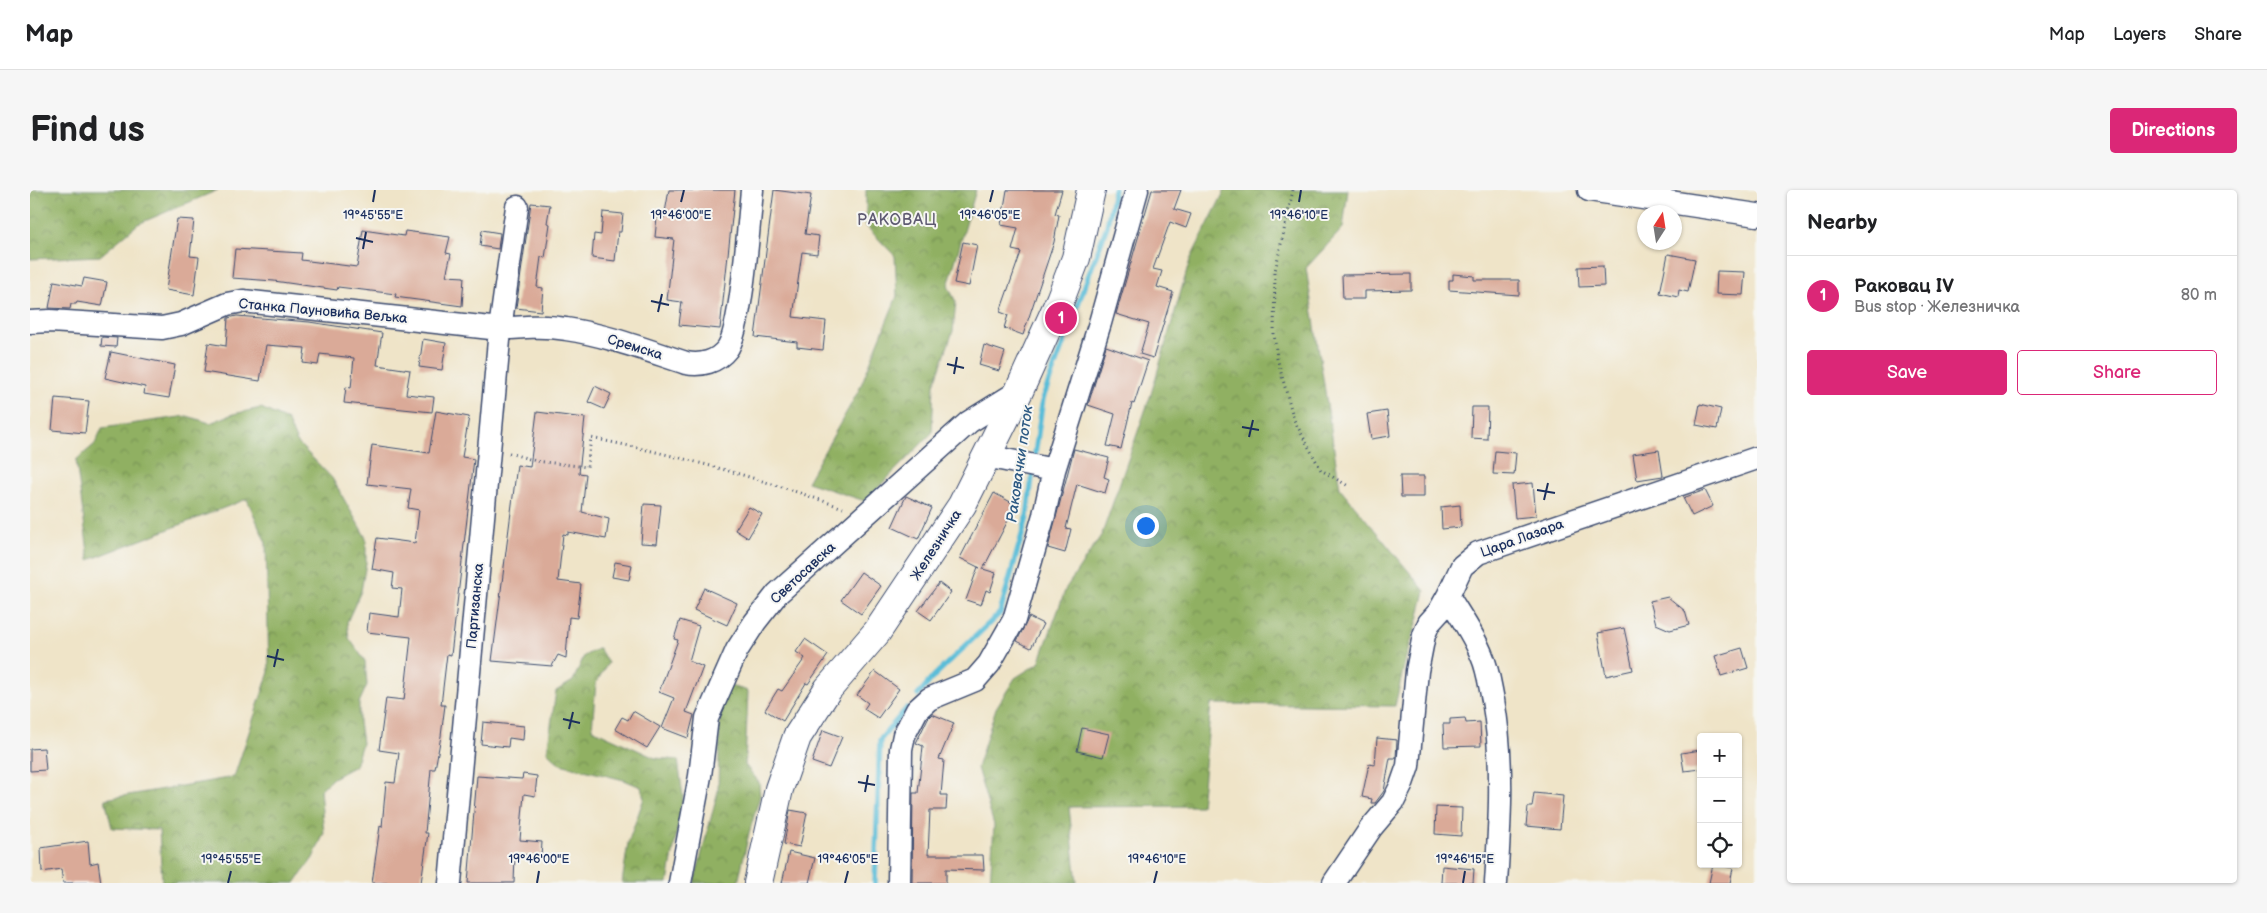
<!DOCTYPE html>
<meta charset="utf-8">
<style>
:root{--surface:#fff;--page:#f6f6f6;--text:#202124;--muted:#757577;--line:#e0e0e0;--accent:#db2777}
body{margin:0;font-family:"Balsamiq Sans",sans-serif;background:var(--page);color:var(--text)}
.controls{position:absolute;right:15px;bottom:15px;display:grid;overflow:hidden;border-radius:5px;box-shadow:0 1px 4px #0004}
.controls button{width:45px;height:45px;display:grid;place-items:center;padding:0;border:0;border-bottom:1px solid var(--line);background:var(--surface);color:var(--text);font:25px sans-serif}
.compass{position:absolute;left:1607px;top:15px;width:45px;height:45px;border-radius:50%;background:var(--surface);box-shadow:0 1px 4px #0004;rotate:12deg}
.you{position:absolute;left:1115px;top:335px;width:18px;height:18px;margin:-12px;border:4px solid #fff;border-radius:50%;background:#1a73e8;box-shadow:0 0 0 8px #1a73e833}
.badge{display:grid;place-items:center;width:32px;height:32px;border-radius:50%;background:var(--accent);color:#fff;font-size:16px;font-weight:700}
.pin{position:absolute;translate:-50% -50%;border:2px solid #fff;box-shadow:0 1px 5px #0006}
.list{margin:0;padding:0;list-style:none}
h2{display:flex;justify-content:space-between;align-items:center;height:65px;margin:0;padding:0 20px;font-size:21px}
h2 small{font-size:16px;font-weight:400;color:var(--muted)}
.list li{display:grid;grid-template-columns:32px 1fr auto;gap:15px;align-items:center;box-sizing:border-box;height:80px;padding:0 20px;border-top:1px solid var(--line)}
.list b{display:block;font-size:19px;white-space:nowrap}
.list p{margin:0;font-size:16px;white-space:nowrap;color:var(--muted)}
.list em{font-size:16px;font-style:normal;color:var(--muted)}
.actions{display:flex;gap:10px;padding:15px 20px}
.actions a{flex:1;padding:11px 0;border:1px solid var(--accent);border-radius:5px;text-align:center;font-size:18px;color:var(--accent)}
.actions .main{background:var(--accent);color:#fff}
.icon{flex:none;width:28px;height:28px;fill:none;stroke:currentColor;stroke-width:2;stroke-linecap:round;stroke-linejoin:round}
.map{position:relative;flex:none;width:1727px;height:693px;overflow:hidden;border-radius:5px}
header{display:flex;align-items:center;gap:30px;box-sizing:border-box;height:70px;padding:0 25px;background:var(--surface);border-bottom:1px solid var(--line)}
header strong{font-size:24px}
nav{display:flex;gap:28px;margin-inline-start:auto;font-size:18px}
.intro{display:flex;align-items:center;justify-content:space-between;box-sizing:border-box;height:120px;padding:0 30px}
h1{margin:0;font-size:35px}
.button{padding:12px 22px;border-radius:5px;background:var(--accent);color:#fff;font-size:18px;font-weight:700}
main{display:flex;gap:30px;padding:0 30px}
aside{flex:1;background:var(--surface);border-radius:5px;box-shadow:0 1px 4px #0004}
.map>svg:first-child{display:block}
.forest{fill:url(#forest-crowns);stroke:#567060}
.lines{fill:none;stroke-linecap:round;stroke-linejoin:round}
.stream{stroke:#5abdd8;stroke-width:5.5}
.building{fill:#daaa98}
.minor-casing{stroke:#3b4a6e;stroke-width:25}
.tertiary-casing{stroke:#3b4a6e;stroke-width:30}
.path{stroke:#3b4a6e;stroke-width:3;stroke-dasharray:1 4;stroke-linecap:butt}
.minor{stroke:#fff;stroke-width:22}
.tertiary{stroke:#fff;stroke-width:28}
.ticks{fill:none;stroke:#1b2f5e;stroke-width:2}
.labels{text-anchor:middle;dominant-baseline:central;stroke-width:4;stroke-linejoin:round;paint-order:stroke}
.street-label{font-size:14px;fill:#1b2f5e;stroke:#f6f6f2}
.water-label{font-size:15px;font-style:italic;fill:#2e5a83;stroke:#f6f6f2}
.quarter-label{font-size:16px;letter-spacing:1px;fill:#5e5a72;stroke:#f6f6f2}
.ticks-label{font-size:12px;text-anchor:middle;fill:#1b2f5e;stroke:#f6f6f2;stroke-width:4;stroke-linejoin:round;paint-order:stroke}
</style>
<header>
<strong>Map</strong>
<nav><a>Map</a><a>Layers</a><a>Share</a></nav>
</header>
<div class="intro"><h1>Find us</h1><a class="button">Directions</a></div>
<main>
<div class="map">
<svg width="1727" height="693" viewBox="0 0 1727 693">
<defs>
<pattern id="forest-crowns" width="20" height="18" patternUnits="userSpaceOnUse" patternTransform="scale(1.25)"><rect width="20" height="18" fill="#90b062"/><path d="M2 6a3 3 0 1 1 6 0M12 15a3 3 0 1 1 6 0" fill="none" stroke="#759054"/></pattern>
</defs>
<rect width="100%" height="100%" fill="#f6f6f2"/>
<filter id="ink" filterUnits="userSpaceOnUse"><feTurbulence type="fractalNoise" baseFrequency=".02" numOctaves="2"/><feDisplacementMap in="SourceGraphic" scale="10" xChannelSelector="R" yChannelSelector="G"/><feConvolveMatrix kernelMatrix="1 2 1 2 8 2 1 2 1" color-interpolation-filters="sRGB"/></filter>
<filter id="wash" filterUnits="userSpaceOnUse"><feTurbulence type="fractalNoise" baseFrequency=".0096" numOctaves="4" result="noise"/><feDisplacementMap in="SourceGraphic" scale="20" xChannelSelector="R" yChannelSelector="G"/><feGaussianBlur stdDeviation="1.12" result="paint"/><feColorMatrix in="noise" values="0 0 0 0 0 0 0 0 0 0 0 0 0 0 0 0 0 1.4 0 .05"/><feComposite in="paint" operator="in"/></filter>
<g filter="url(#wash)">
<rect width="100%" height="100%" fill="#efe4c8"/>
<path class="forest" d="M0 0H188L108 34 70 66 0 69Z
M836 0H946L918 96 926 112 923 141 904 195 902 243 835 311 777 292 829 200 867 106 865 66 836 36Z
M1195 0H1318L1313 38 1276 78 1310 298 1395 401 1388 430 1376 467 1365 516 1181 514 1171 616 1039 617 1047 693H960L964 635 947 578 966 518 985 488 1009 473 1036 398 1072 344 1121 204 1160 70Z
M231 218 257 230 267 252 302 288 336 348V373L331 401 317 432 319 448 335 471 337 495 329 513V532L332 553 325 576 303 588 290 600 294 643 283 668 265 693H132L129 640 82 638 75 609 204 587 239 482 236 353 217 309 59 370 46 270 65 254 72 238 157 226 180 233 203 224Z
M569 458 578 473 566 493 562 539 625 568 648 570 653 606 638 693H592L598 653 614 608 611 597 594 590 530 574 517 562 526 501 543 491 554 466Z
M701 496 718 501 715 575 729 592 730 606 719 643 708 693H664L688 601 690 513Z"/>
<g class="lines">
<path class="stream" d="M1004 271 1013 208 1077 36 1084 0
M888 505 904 486 970 423 997 327 1003 280
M845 693 850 550 877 518"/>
</g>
<g id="blocks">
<path class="building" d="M639 0H705L690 139 649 135 652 112 637 110 644 49 625 47 627 27 634 28Z
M744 0 781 5 775 44 789 46 787 64 772 62 763 127 796 131 793 160 767 157V152L725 147Z
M977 0H1032L1025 24 1029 25 1024 52 993 145 974 138 978 125 970 122 991 62 982 60 988 38 971 35Z
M1122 0H1151L1144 19 1161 24 1156 38 1140 32 1123 79 1132 81 1127 97 1143 102 1123 168 1110 164 1119 134 1086 124Z
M501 13 520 15 517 33 520 34 515 68 511 67 507 97 513 98 511 121 486 118Z
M573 22 593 24 591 42H588L585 71 562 68 564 44 571 45Z
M147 29 164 30 160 66 169 67 164 105 136 100Z
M333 40 374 46 375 41 420 47 416 63 421 64 416 86 434 87 432 116 365 107 366 104 308 97 307 100 244 91 202 88 205 59 272 63 271 70 327 77Z
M452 40 470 43 468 59 450 56Z
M933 52 947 55 939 96 924 93Z
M1638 64 1665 69 1658 102 1649 100 1648 107 1630 103Z
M1573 76 1574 96 1549 97 1548 77Z
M1687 81 1715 82 1713 105 1686 104Z
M1381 84V100L1335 101V109H1313L1312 85Z
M1423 84 1444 86V90H1489V105L1419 100V90H1423Z
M54 88 77 92 72 116 47 112 46 114H41L40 119 19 118 24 91 52 96Z
M207 126 279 132 352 143 347 175 380 180 376 204 404 207 402 222 314 213 316 197 321 198 324 168 290 164 288 175 273 173 275 158 236 155 230 191 174 182 178 153 196 156 198 128Z
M72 147 87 148 86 157 71 156Z
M393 149 416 153 412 180 389 177Z
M954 155 975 162 969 181 949 175Z
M1076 156 1118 171 1104 214 1102 213 1091 259 1077 256 1085 224 1058 215Z
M81 162 145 175 139 208 114 204 115 197 75 188Z
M565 196 581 204 574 219 558 212Z
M25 208 59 211 55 243 22 240Z
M1670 214 1691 219 1687 239 1666 235Z
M1442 217H1458L1457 249 1441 248Z
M406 221 439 227 432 267 444 269 421 465 417 464 411 515H415L411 546 405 579H401L395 643H398L391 693H342L350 636 352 637 356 592 365 593 369 563 349 560 356 508 374 510 381 447 337 442 339 423 369 427 372 399 362 398 364 383 342 379 347 348 385 353 389 320 378 318 381 299 337 294 342 255 399 263Z
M1357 221 1360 246 1341 249 1337 224Z
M507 222 555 228 549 283 556 284 552 322 579 329 576 349 538 342V345L533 344 528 391 551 394 547 428 539 427 536 468 528 465 522 476 462 471 487 275 500 277Z
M1044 259 1079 268 1074 287 1079 289 1075 303 1047 294 1036 338 1041 339 1035 363 1018 358Z
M1629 260 1633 286 1607 290 1603 264Z
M1465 261 1486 263 1484 285 1463 284Z
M1370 286H1394V307H1371Z
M1503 293 1506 326 1485 328 1482 295Z
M1675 300 1683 316 1662 326 1653 308Z
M964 303 986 315 953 379 966 383 960 402 956 400 951 415 936 410 948 377 950 378 930 368Z
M876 306 902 318 888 349 862 337Z
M614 314 631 315 627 354 611 353Z
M1430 315 1431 337 1412 339 1411 317Z
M719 317 732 324 718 348 705 340Z
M585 372 602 375 599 390 582 387Z
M831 382 851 396 831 424 811 410Z
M909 393 921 402 901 430 888 421Z
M674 398 707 413 697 435 664 420Z
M1638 407 1655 421 1659 435 1640 440 1626 434 1620 411Z
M999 427 1013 434 1001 458 987 451Z
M650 430 669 436 659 471 673 477 656 522 664 525 658 548 632 538 644 508 629 502 648 450 644 449Z
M1594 438 1603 480 1576 486 1568 443Z
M775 449 798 465 778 494 776 493 753 531 735 520 748 499 752 501 775 468 766 462Z
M1712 458 1718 478 1691 486 1685 466Z
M845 481 869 499 848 528 834 519 838 513 827 505Z
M603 521 630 537 617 558 585 539 592 527 598 530Z
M902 524 924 533 909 569 914 570 911 605H917L916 620H900L898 665H953L954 680 916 679V693H882L883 603H888L893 556 886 553 898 528Z
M1435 528 1436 533 1450 532 1451 556 1414 557 1413 534H1420V529Z
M453 532 494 536 493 550 479 548 478 557 451 554Z
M1052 538 1079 544 1073 567 1047 561Z
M793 540 812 547 799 578 782 572Z
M1347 548 1367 550 1366 568H1360L1354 601 1345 613H1341L1342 609 1332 607 1339 574 1345 575Z
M14 558 16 580 0 581V559Z
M1671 560V579L1654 581 1651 563Z
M493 584 507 586 505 606 494 604 490 650 512 652 511 666 485 664 484 693H438L447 586 492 589Z
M1504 603 1533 606 1530 639 1496 636 1498 617H1502Z
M1406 617 1432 618 1431 646 1405 644Z
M760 620 777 623 770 657 754 654Z
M58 651 60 674 68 672 71 693H33L31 679 12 682 11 658Z
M759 662 785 668 779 693H752Z
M1683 674 1703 678 1700 693H1679Z
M1412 676 1444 679 1443 693H1411Z"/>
</g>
</g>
<g filter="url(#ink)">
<use href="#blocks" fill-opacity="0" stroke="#3b4a6e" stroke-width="1"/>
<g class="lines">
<defs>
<path id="minor" d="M1559 0 1727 25
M0 132 20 131 132 138 151 134 197 114 213 111 470 139C491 137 514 135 536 139 577 145 616 160 656 173 671 176 687 172 697 159 712 139 719 30 722 0
M956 266 1024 280
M420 693 470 139 487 17
M650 693 670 586 677 528 707 460 725 432 747 404 939 232 989 201
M869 693 871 559 874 545 887 520 899 509 945 490 959 474 984 430 1014 325 1024 280 1070 133 1107 0
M1304 693 1341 638 1363 612 1371 596 1378 576 1387 481 1394 445 1399 433 1409 422 1418 406
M1466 693C1470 632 1474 571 1463 510 1460 496 1458 479 1452 466 1444 445 1430 426 1418 406L1432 376 1448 363 1727 268"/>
<path id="tertiary" d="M728 693 749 599 767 547 798 499 847 442 932 315 989 201 1030 110 1046 68 1061 0"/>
</defs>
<use href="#minor" class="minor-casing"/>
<use href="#tertiary" class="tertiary-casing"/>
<path class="path" d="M1263 0 1245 81 1244 144 1247 168 1264 230 1291 280 1320 297
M479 263 506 271 557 277 561 248C648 265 730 288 813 318"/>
<use href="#minor" class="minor"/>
<use href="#tertiary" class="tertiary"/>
</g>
</g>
<path class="ticks" d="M343 12 345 0M651 12 654 0M960 12 963 0M1269 12 1271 0M326 48 343 52M333 59 336 42M621 111 639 115M628 122 632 104M917 174 934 178M924 184 927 167M1212 237 1229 240M1219 247 1223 230M1507 300 1525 303M1514 310 1518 293M237 466 254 470M244 477 248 459M533 529 550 533M539 539 543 522M828 592 845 595M835 602 838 585M198 693 201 681M507 693 509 681M815 693 818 681M1124 693 1127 681M1433 693 1435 681"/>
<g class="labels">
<g class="street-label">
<text transform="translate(293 121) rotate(5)">Станка Пауновића Вељка</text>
<text transform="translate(605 157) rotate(17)">Сремска</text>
<text transform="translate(1492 348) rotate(-20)">Цара Лазара</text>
<text transform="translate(906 355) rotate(-57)">Железничка</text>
<text transform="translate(773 383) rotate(-43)">Светосавска</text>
<text transform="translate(445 416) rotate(-85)">Партизанска</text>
</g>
<g class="water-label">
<text transform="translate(990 274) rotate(-82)">Раковачки поток</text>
</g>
<g class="quarter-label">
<text x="867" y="30">РАКОВАЦ</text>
</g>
</g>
<g class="ticks-label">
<text x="343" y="29">19°45'55"E</text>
<text x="651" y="29">19°46'00"E</text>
<text x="960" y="29">19°46'05"E</text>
<text x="1269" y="29">19°46'10"E</text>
<text x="201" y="673">19°45'55"E</text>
<text x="509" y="673">19°46'00"E</text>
<text x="818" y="673">19°46'05"E</text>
<text x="1127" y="673">19°46'10"E</text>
<text x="1435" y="673">19°46'15"E</text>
</g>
</svg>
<div class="controls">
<button>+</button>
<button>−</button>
<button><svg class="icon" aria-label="locate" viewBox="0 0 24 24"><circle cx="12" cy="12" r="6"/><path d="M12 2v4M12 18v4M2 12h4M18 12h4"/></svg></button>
</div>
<svg class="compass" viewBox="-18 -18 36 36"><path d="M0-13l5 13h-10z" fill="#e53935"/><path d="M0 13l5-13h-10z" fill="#757577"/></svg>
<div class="you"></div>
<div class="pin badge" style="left:1031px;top:128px">1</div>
</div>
<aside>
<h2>Nearby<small></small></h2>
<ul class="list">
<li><span class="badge">1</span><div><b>Раковац IV</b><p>Bus stop · Железничка</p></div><em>80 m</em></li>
</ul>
<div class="actions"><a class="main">Save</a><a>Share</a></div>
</aside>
</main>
